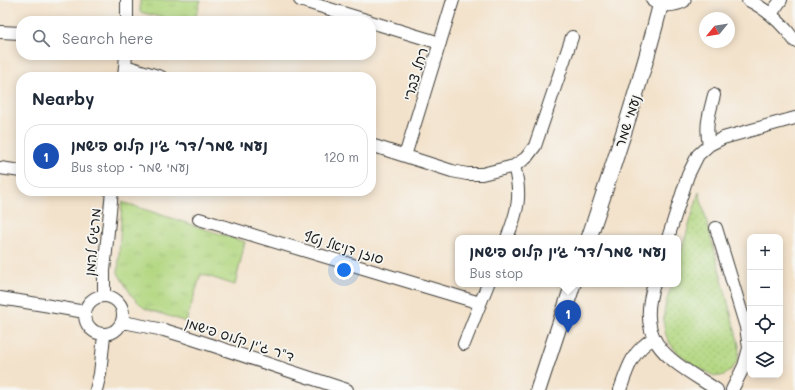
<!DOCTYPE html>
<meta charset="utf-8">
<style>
:root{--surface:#fff;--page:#f6f6f7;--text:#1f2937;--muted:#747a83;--line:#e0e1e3;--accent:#b45309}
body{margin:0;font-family:Mali,"Playpen Sans Hebrew",sans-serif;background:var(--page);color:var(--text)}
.controls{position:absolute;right:12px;bottom:12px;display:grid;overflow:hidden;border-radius:8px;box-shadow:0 2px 10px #0003}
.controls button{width:36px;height:36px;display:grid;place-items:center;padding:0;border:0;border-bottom:1px solid var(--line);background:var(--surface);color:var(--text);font:20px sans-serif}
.compass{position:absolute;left:699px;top:12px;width:36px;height:36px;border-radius:50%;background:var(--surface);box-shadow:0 2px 10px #0003;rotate:240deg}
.you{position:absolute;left:344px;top:270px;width:14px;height:14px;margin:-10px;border:3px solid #fff;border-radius:50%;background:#1a73e8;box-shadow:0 0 0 6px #1a73e833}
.badge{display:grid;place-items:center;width:26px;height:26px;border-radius:50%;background:var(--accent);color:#fff;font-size:13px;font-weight:700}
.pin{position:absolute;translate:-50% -33px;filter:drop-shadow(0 1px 2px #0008)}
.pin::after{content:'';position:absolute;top:21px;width:14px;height:12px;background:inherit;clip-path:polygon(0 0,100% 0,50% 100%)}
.popup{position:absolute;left:455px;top:235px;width:226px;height:52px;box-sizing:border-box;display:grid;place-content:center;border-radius:8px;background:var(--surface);filter:drop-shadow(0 1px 3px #0005);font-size:13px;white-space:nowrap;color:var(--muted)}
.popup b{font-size:15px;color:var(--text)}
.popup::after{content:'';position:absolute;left:50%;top:100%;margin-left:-8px;border:8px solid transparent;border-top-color:var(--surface)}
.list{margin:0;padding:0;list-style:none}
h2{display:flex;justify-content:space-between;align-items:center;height:52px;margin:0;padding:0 16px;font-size:17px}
h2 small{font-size:13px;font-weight:400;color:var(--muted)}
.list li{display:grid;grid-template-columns:26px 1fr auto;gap:12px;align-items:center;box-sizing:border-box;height:64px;margin:0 8px 8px;padding:0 8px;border:1px solid var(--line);border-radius:16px}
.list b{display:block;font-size:15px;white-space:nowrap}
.list p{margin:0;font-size:13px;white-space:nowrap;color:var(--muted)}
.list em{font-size:13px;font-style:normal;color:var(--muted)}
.icon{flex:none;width:22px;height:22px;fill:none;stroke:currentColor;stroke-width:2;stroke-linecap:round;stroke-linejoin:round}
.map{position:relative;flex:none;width:795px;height:390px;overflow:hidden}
.search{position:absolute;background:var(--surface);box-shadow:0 2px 10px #0003;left:16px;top:16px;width:360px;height:44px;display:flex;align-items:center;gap:10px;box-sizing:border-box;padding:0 14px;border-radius:16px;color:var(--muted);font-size:15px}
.panel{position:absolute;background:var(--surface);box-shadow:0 2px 10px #0003;left:16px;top:72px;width:360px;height:124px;border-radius:16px}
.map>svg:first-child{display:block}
.grass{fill:url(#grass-tufts);stroke:#677a4e}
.park{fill:url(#park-dots);stroke:#677a4e}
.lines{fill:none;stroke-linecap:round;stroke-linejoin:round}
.minor-casing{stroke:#3c3a36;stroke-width:14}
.tertiary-casing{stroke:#3c3a36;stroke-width:17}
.minor{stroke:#fff;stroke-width:12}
.tertiary{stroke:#fff;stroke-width:15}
.labels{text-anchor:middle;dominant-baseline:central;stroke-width:3.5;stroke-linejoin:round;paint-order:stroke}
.street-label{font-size:14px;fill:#1c1c1c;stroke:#f6f6f2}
</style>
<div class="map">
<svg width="795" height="390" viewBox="0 0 795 390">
<defs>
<pattern id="grass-tufts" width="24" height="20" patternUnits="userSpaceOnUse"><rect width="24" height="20" fill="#b2d780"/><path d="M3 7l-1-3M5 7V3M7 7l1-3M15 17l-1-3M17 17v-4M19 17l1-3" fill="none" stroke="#98b86e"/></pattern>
<pattern id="park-dots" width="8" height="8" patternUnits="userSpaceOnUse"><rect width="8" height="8" fill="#b2d780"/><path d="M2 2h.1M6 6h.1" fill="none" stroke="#98b86e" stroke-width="1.8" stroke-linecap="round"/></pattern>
</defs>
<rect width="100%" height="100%" fill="#f6f6f2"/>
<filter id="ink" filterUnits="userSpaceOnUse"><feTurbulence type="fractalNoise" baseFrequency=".025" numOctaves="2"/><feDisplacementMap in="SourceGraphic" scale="8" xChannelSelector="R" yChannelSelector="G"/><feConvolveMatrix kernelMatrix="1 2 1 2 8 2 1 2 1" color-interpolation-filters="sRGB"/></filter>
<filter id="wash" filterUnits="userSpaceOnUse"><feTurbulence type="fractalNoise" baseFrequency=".012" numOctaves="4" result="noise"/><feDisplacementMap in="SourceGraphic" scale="16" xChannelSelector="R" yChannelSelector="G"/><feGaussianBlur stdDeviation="0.9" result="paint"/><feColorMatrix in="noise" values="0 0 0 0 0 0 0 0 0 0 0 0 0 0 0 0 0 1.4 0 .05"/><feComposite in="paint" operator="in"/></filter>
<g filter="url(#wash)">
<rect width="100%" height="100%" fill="#f3e2cb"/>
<path class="grass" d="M140 0H201L194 21H175L140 12Z
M122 202 245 242 235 285 201 274 186 322 144 308 132 296 118 273Z"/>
<path class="park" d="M699 192 739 345C739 349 739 354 738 358 736 366 726 378 716 376 713 376 709 373 705 371 687 362 666 348 664 326 662 311 668 297 672 284H678V262Z"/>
</g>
<g filter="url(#ink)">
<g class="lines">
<defs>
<path id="minor" d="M300 0 369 21
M748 0C768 10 783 24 795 41
M771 14 781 0
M127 21V0
M371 22 440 43
M0 32 21 33
M125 66 161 77
M124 77 126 55
M371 145 452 171 467 174H482L514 166 526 158 535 146 572 37
M709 145C705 125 709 115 714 95
M405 156 453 0
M0 168 21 171
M199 219 480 303
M716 228 746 327 749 348 744 366 732 390
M507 238C518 211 522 195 514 166
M668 238 688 175 698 155 709 145 723 138 795 118
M654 284C634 346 673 361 717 390
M85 315a19 19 0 1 1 38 0a19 19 0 1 1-38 0Z
M104 296V271L112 191
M0 298 44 305 85 312
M123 322 164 330 187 337 347 390
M464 344 488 284
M96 390 100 374 104 335
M620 390C628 367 632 351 654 338"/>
<path id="tertiary" d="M654 0C664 5 673 5 683 0
M589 238C615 160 641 83 661 3
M538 390 573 284"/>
</defs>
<use href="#minor" class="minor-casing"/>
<use href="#tertiary" class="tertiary-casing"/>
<use href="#minor" class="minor"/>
<use href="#tertiary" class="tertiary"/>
</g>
</g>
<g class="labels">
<g class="street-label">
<text transform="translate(415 74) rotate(-73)">רחל צברי</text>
<text transform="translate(627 121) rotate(-72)">נעמי שמר</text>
<text transform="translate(92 242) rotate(-85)">מרגיט להמן</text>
<text transform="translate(344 247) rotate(17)">סוזן דניאל נטף</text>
<text transform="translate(240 339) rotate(18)">ד"ר ג'ין קלוס פישמן</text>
</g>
</g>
</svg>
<div class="controls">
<button>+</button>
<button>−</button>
<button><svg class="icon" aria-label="locate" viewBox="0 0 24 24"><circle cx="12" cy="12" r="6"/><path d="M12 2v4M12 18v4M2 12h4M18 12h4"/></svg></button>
<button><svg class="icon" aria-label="layers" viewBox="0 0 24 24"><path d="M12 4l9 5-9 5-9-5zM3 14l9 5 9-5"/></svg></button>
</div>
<svg class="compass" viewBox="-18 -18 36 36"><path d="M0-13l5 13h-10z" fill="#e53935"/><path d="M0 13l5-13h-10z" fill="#747a83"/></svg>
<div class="you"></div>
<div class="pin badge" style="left:568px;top:333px;background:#1a4fb4">1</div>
<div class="popup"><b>נעמי שמר/דר׳ ג׳ין קלוס פישמן</b>Bus stop</div>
<div class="search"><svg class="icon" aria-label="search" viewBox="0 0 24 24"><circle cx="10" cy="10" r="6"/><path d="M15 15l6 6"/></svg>Search here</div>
<section class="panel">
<h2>Nearby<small></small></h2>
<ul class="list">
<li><span class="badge" style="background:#1a4fb4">1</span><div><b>נעמי שמר/דר׳ ג׳ין קלוס פישמן</b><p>Bus stop · נעמי שמר</p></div><em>120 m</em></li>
</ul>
</section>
</div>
